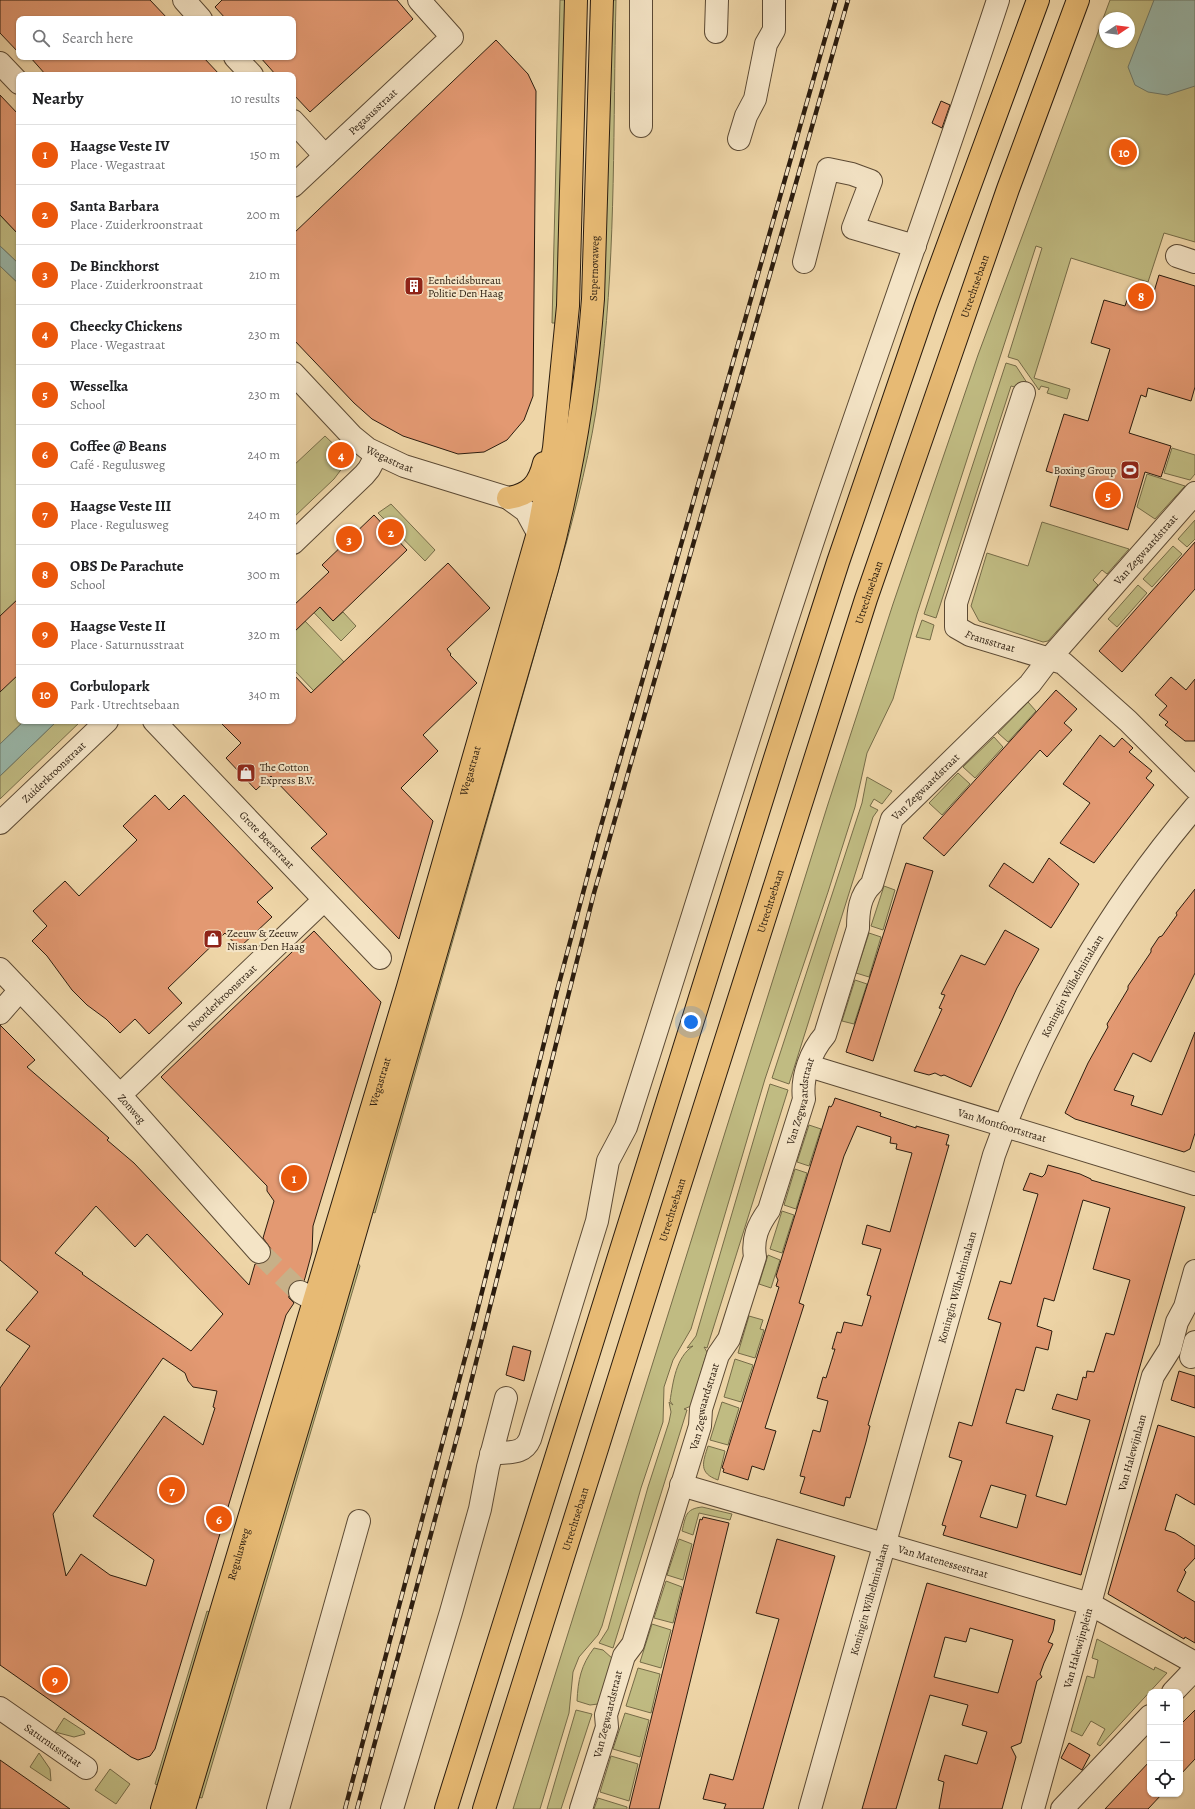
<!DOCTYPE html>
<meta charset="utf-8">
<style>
:root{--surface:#fff;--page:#f2f2f2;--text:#202124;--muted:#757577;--line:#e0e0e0;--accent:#ea580c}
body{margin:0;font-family:Alegreya,serif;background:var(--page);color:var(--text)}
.controls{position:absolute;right:12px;bottom:12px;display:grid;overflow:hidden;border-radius:8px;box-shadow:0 1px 3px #0004}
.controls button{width:36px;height:36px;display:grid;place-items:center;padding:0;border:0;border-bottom:1px solid var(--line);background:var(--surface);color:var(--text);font:20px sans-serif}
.compass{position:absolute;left:1099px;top:12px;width:36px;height:36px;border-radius:50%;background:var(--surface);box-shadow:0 1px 3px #0004;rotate:77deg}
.you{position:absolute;left:691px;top:1022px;width:14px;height:14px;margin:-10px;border:3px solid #fff;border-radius:50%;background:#1a73e8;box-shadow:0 0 0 6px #1a73e833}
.badge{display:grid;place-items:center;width:26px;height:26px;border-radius:50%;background:var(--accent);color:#fff;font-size:13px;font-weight:700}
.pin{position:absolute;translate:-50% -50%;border:2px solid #fff;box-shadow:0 1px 4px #0006}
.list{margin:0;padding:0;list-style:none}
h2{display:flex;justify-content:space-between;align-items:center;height:52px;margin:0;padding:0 16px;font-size:17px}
h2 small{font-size:13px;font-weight:400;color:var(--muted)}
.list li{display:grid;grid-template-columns:26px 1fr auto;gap:12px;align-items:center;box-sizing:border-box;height:60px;padding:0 16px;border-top:1px solid var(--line)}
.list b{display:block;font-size:15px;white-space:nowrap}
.list p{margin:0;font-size:13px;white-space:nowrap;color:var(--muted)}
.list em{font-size:13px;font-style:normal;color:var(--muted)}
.icon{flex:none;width:22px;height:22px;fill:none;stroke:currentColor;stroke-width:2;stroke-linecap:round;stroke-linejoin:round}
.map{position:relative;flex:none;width:1195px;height:1809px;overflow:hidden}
.search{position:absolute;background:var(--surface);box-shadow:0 1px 3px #0004;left:16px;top:16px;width:280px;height:44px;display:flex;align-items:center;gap:10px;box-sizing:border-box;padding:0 14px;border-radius:8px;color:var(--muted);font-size:15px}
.panel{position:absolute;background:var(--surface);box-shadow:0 1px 3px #0004;left:16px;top:72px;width:280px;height:652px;border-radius:8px}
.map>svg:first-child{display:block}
.green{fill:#c0bb82;stroke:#766c48;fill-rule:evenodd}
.water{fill:#99b8ab;stroke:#6d7a6c}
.building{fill:#e39972;stroke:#2b1c0e;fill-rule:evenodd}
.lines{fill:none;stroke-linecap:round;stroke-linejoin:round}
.minor-tunnel{stroke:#c7b088;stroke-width:22;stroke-dasharray:22 11;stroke-linecap:butt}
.minor-casing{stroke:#5c4a34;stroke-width:24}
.major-casing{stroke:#2b1c0e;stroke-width:24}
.highway-casing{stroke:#2b1c0e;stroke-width:24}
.minor{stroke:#f4e4c6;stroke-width:22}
.major{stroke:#e7ba74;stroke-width:22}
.highway{stroke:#e7ba74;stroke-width:22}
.rail-casing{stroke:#2b1c0e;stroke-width:4.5}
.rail{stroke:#f4e4c6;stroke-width:3;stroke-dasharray:9;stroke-linecap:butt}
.labels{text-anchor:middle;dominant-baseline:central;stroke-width:4;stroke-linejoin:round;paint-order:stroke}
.street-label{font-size:11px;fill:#2b1c0e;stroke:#f4e4c6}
.poi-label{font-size:11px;fill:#2b1c0e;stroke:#f4e4c6;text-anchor:start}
</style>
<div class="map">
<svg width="1195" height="1809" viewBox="0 0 1195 1809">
<rect width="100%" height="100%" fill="#eed5a7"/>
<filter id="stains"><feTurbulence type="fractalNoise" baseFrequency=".005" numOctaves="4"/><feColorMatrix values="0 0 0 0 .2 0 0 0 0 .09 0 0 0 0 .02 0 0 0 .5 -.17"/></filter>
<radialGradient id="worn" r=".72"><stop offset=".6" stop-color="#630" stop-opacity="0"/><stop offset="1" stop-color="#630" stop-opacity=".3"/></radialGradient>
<path class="green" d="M560 0H568L558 323H552Z
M608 0H616C613 122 616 245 602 366 596 426 582 485 566 544L375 1213 369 1211 570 504Z
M1110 0H1195V242L1164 233 1148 282 1071 258 1034 378 1070 389 1067 399 1047 393 1049 388 1041 386 1039 390 1018 360 1008 357 1042 248 1036 246 917 614 893 699 867 753 855 807 828 892 765 1079 691 1329 673 1360 664 1387 663 1422 641 1488 602 1626 598 1635 579 1657 573 1672 569 1713 540 1809H513L828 804 893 604 978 355ZM1105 18H1129V42H1105Z
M0 215 19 235V264L0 246Z
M0 266 19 284V721H24L0 744Z
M1006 363 1016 366 1033 392 1011 386 936 618 924 614Z
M325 436 344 454 346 463 334 479 293 518V466Z
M1172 448 1195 455V474L1190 480 1164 473Z
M1147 474 1185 486 1155 519 1137 507Z
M391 504 435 550 425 561 378 513Z
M1195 520V539L1187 547 1178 539Z
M1042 522 1129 549 1107 574 1102 570 1093 580 1098 585 1048 641 1043 642 979 621 971 606 987 553 1028 566Z
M1173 546 1182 554 1152 587 1143 579Z
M1138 585 1147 593 1117 627 1108 619Z
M307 593 333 621 343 612 356 626 341 641 301 599Z
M922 620 934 625 930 640 916 637Z
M305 621 344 662 314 691 293 669V633Z
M1028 702 1036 711 1008 742 998 733Z
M57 721H81L0 799V776Z
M994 737 1003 747 975 778 963 767Z
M958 773 970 784 942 815 929 803Z
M867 777 892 791 882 804 874 799 870 806 878 810 873 817 789 1084 772 1078 862 803Z
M884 886 895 890 883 930 871 926Z
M869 933 881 937 869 977 856 973Z
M855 980 867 984 854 1024 842 1021Z
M770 1084 788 1090 707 1348 704 1347 707 1352 691 1406 684 1409 687 1410 613 1648 599 1643 608 1629 648 1487 669 1422 671 1412 669 1402 673 1405 670 1401C673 1382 676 1357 693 1346L687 1348 696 1336Z
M809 1125 821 1129 809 1166 797 1162Z
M795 1169 807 1173 796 1209 784 1205Z
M782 1211 794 1215 782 1253 770 1249Z
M768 1255 780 1260 771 1288 759 1284Z
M355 1259 360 1266 202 1798 194 1796Z
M749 1316 763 1320 760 1329 764 1330 755 1358 738 1353Z
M735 1359 753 1365 741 1402 724 1397Z
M722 1402 739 1408 728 1445 710 1440Z
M708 1446 725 1451 718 1480C698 1473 703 1462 708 1446Z
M702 1507 732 1514 730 1520 699 1513 693 1535 682 1531C686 1516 685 1509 702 1507Z
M679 1539 692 1544 683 1580 667 1575Z
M666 1581 682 1587 673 1623 654 1618Z
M207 1611 212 1613 161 1786 155 1784Z
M652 1624 671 1630 661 1668 640 1662Z
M1097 1639 1154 1670 1155 1667 1167 1673 1100 1746 1097 1744 1105 1729 1091 1721 1082 1736 1071 1731 1087 1676 1094 1678 1098 1660 1092 1658Z
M594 1648 603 1650 613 1659 598 1704 590 1705 577 1701C578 1680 581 1665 594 1648Z
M638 1668 660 1674 651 1713 626 1706Z
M576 1710 592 1714 561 1809H547Z
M625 1713 649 1720 640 1757 613 1749Z
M64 1718 84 1731 85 1734 74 1737 55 1732Z
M39 1753 50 1769 51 1781 30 1767Z
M611 1756 638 1764 629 1801 600 1792Z
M110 1769 130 1784 116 1804 95 1790Z
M598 1798 627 1807V1809H594Z"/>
<path class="water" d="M1154 0H1195V86L1167 95 1148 92 1135 85 1128 67Z
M0 246 19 264V284L0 266Z
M24 721H57L0 776V744Z"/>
<path class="building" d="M0 0H150L168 19H19V53L0 33Z
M222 0H397L413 19 310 112 293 94V75H276L260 57H293V19H226L215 7Z
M496 40 528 74 536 91 533 396 524 420 507 440 484 452 458 454 403 436 372 419 354 403 293 339V234Z
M30 57H203L220 75H46Z
M0 95 19 115V235L0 215Z
M941 101 950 105 942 128 932 123Z
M1159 275 1195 286V387L1191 401 1148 388 1146 397 1141 395 1129 433 1171 446 1161 477 1145 472 1128 530 1050 506 1059 475 1046 471 1064 414 1088 421 1110 349 1091 343 1104 300 1125 306 1131 288 1153 295Z
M374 515 407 550 333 621 320 607 293 633V606L329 572 322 565Z
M1195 542V589L1122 672 1099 651Z
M448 563 490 608 447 649 451 654 450 655 477 683 423 735 438 751 401 788 433 821 399 939 311 848 327 834 271 776 256 790 226 758 241 743 219 721H293V674L311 693Z
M19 598V674L0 692V616Z
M1171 677 1186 690 1195 679V741H1185L1165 725 1168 722 1159 715 1167 706 1155 695Z
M1056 690 1077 709 1064 723 1072 730 1047 757 1040 750 944 856 923 838Z
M1100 735 1114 747 1122 738 1133 748 1129 752 1152 771 1146 778 1154 785 1094 863 1060 843 1090 803 1063 784Z
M155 795 169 810 184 795 273 888 257 902 272 917 239 948 225 933 168 988 182 1003 149 1034 135 1019 120 1033 106 1019 87 1005 72 990 47 956 32 941 47 926 33 911 65 881 79 896 137 840 123 826Z
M1049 858 1079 884 1051 928 989 886 1004 863 1033 883Z
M906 863 933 871 873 1061 846 1052Z
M1195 889V973L1151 1062 1133 1053 1114 1090 1134 1096 1131 1105 1162 1115 1195 1032V1133L1190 1149 1184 1152 1075 1119 1065 1113 1088 1063 1108 1027 1107 1024 1128 989V986L1151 952V949L1159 937 1162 936 1177 915 1176 913Z
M1005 930 1039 949 1017 988 971 1087 944 1075 941 1076 935 1073 929 1075 914 1071 942 1009 939 1008 945 995 941 994 961 955 985 965Z
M314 931 381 1002 313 1226 312 1252 305 1278 304 1281H294L289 1286 288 1293 289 1298 294 1303 286 1315 155 1749 150 1756 138 1760 131 1757 0 1665V1388L30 1346 6 1330 38 1292 0 1260V1025L35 1060 27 1067 109 1138 107 1140 134 1163 249 1285 255 1264H261L267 1262 271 1256V1249L263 1238 274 1201 267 1191V1186L161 1077ZM96 1206 135 1247 147 1234 223 1314 191 1351 82 1274 83 1273 55 1253ZM163 1358 185 1373 188 1381 193 1387 217 1391 213 1407 215 1408 203 1445 164 1416 93 1516 154 1560 146 1586 110 1575 81 1554 66 1576 53 1514Z
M835 1098 881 1113 880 1116 916 1128V1126L949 1135 946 1145H949L868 1425 870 1426 866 1442 850 1498 846 1497 844 1506 800 1493 805 1477 800 1476 813 1430 820 1432 828 1401 817 1398 823 1377 826 1378 835 1349H832L837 1332 841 1333 844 1322 862 1326 871 1296 867 1295 881 1249 862 1244 867 1225 890 1232 912 1153 896 1149 897 1144 890 1143 891 1137 857 1126 844 1156 799 1303 804 1305 765 1428 776 1431 764 1470 752 1466 748 1480 723 1472 724 1469 722 1468 779 1287 776 1286 778 1280 776 1276 829 1106 831 1107 833 1104Z
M1048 1165 1080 1174 1091 1179V1180L1185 1207 1081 1575 943 1535 946 1526 942 1525 962 1461 949 1457 959 1422 972 1426 1001 1323 988 1319 1000 1281 1011 1284 1038 1194 1023 1190 1030 1173 1042 1177 1045 1174ZM1083 1200 1110 1208 1093 1269 1130 1280 1114 1335 1106 1333 1094 1372 1087 1371 1086 1378 1083 1377 1077 1400 1057 1394 1052 1409 1090 1420 1066 1505 1036 1496 1053 1436 1006 1423 1016 1389 1024 1391 1036 1347 1048 1350 1052 1331 1037 1326 1044 1298 1054 1301ZM991 1485 1026 1495 1017 1528 980 1517Z
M513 1346 531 1351 524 1381 506 1375Z
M1179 1371 1195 1376V1408L1171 1400Z
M1158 1425 1195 1437V1505L1176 1494 1165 1530 1175 1533 1195 1546V1558L1184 1570 1186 1572 1177 1591 1195 1602V1643L1185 1637 1184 1639 1108 1594Z
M703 1517 729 1523 659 1809H629L700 1519 702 1520Z
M777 1539 835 1556 763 1809H724L726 1804 703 1799 710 1774 733 1780 779 1619 756 1613Z
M927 1583 1055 1620 1053 1631 1048 1642 1053 1644 1044 1663 1040 1674 1042 1677 1037 1681 1021 1743 1011 1747 1016 1757 1002 1809H939L944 1782 938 1780 945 1755 977 1764 987 1732 962 1725 968 1705 930 1695 896 1809H862ZM970 1628 1013 1640 998 1693 934 1677 945 1637 966 1642Z
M1195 1710V1759L1180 1775V1725Z
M1069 1743 1090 1755 1082 1770 1061 1758Z
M0 1760 70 1809H0Z
M1150 1761V1794H1162L1148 1809H1105Z"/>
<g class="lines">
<path class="minor-tunnel" d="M259 1252 300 1292"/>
<defs>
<g id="minor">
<path d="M184 0 201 19"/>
<path d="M641 0V126"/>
<path d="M716 32 717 0"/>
<path d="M235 57 252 75"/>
<path d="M0 63 19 83"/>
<path d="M293 121 325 156"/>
<path d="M739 139 746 116 755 99 766 44 774 30V0"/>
<path id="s1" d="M293 186 452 37 419 0"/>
<path d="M1177 256 1195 262"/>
<path d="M804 262 828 169 852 174 871 181 853 228 915 246"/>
<path id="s2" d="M293 373 352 436 368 449 404 466 508 498 526 511 538 533"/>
<path id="s3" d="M1024 393 956 603V627L970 635 1063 663 1128 721 1195 788"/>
<path d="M293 543 364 475 369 469 377 454"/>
<path id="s4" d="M154 721 380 958"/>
<path id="s5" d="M0 823 107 721"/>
<path id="s6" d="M0 969 120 1095 259 1252"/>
<path d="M0 1013 20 990"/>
<path id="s7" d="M809 1066 1195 1184"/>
<path id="s8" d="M120 1095 324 900"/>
<path d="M300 1292 311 1298 332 1304"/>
<path d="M1191 1357 1195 1342"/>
<path d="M491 1454C507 1451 523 1456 530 1439L597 1221 608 1161 626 1127C693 918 756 709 826 502 883 334 943 168 998 0"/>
<path id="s9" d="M681 1485 1090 1604 1195 1663"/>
<path d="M1173 1692 1195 1669"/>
<path id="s10" d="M0 1708 86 1768"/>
<path d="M278 1809 359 1521"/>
<path d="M392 1809 451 1612 480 1509 488 1467 506 1398"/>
<path id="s11" d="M581 1809 607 1727 606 1715 624 1656 633 1644 700 1426 701 1409 718 1355 729 1339 755 1257C752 1239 758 1225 769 1210L804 1099C801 1077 811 1051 825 1035L858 928C858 911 860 895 872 884L892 819 1030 684 1049 659 1195 493"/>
<path id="s12" d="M810 1809 994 1155C1041 1025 1105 913 1195 807"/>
<path id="s13" d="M1033 1809 1153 1376 1170 1349 1177 1322 1185 1307 1195 1271"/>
<path d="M1062 1809 1150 1716"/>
</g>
<g id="major">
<path d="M508 498C530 495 539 484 544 463"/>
<path id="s14" d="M162 1809 408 987 538 533 554 448 568 306 576 0"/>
<path id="s15" d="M184 1809 327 1330 547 569C571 480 586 391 593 299L602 0"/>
</g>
<g id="highway">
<path d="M446 1809 775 758 838 562 926 305 1038 0"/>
<path id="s16" d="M484 1809 675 1200 866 599 1008 189 1078 0"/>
</g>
</defs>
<use href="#minor" class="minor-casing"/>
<use href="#major" class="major-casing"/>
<use href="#highway" class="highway-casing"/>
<use href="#minor" class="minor"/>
<use href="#major" class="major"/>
<use href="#highway" class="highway"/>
<defs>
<path id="rail" d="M345 1809 473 1328 557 991 599 833 836 0
M357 1809 460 1426 594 893 848 0"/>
</defs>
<use href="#rail" class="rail-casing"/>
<use href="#rail" class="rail"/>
</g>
<defs>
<symbol id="building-square" viewBox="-11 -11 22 22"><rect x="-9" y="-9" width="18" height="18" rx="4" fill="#8f2418" stroke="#f4e4c6"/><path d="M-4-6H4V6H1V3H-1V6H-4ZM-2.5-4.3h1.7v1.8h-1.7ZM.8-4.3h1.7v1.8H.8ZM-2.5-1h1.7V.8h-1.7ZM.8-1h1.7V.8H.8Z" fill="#fff"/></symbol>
<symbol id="stadium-square" viewBox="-11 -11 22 22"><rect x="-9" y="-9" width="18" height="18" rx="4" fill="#8f2418" stroke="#f4e4c6"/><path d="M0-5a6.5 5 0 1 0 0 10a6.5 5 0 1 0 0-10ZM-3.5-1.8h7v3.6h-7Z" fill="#fff"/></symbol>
<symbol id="shop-square" viewBox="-11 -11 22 22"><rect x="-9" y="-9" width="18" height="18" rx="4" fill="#8f2418" stroke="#f4e4c6"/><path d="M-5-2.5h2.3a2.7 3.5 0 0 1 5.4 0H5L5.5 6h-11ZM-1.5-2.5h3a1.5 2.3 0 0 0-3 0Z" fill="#fff"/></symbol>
</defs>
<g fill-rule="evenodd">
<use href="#building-square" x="403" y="275" width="22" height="22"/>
<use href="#stadium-square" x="1119" y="459" width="22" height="22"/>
<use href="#shop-square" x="235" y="762" width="22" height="22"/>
<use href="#shop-square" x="202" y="928" width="22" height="22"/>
</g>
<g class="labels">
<g class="street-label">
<text stroke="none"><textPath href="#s1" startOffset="109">Pegasusstraat</textPath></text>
<text stroke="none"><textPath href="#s15" startOffset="1597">Supernovaweg</textPath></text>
<text stroke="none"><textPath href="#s16" startOffset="1600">Utrechtsebaan</textPath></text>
<text stroke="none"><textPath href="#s2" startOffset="131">Wegastraat</textPath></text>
<text stroke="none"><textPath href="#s11" startOffset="1416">Van Zegwaardstraat</textPath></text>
<text stroke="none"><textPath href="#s16" startOffset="1276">Utrechtsebaan</textPath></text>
<text stroke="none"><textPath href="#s3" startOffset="282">Fransstraat</textPath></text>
<text stroke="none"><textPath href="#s14" startOffset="1083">Wegastraat</textPath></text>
<text stroke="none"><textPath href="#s5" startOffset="74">Zuiderkroonstraat</textPath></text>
<text stroke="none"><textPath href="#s11" startOffset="1092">Van Zegwaardstraat</textPath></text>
<text stroke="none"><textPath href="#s4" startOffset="164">Grote Beerstraat</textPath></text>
<text stroke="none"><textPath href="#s16" startOffset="952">Utrechtsebaan</textPath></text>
<text stroke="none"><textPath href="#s12" startOffset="866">Koningin Wilhelminalaan</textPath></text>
<text stroke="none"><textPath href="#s8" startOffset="141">Noorderkroonstraat</textPath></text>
<text stroke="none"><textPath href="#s14" startOffset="759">Wegastraat</textPath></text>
<text stroke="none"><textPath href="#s11" startOffset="746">Van Zegwaardstraat</textPath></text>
<text stroke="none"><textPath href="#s6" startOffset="192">Zonweg</textPath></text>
<text stroke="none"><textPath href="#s7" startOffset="202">Van Montfoortstraat</textPath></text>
<text stroke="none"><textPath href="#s16" startOffset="628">Utrechtsebaan</textPath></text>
<text stroke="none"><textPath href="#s12" startOffset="542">Koningin Wilhelminalaan</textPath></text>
<text stroke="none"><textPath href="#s11" startOffset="423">Van Zegwaardstraat</textPath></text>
<text stroke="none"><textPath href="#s13" startOffset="370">Van Halewijnlaan</textPath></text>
<text stroke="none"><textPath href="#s16" startOffset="304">Utrechtsebaan</textPath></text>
<text stroke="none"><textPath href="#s14" startOffset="266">Regulusweg</textPath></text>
<text stroke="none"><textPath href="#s9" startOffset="273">Van Matenessestraat</textPath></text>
<text stroke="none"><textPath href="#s12" startOffset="218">Koningin Wilhelminalaan</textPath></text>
<text stroke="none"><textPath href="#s13" startOffset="167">Van Halewijnplein</textPath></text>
<text transform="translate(608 1714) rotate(-76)">Van Zegwaardstraat</text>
<text stroke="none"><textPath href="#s10" startOffset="65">Saturnusstraat</textPath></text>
</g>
<g class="poi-label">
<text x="428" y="280">Eenheidsbureau<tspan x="428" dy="13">Politie Den Haag</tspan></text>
<text x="1116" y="470" text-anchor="end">Boxing Group</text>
<text x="260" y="767">The Cotton<tspan x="260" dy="13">Express B.V.</tspan></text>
<text x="227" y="933">Zeeuw &amp; Zeeuw<tspan x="227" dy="13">Nissan Den Haag</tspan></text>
</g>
</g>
<rect width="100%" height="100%" filter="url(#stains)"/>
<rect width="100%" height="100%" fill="url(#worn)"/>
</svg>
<div class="controls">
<button>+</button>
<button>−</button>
<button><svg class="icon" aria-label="locate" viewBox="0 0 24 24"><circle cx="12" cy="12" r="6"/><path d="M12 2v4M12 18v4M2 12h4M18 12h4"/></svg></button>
</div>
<svg class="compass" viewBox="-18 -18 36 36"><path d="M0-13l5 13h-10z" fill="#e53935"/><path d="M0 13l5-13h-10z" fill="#757577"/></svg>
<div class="you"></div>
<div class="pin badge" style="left:294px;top:1178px">1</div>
<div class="pin badge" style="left:391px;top:532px">2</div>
<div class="pin badge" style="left:349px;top:539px">3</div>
<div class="pin badge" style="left:341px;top:455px">4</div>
<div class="pin badge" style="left:1108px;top:495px">5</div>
<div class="pin badge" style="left:219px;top:1519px">6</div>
<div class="pin badge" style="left:172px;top:1490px">7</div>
<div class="pin badge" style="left:1141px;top:296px">8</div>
<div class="pin badge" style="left:55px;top:1680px">9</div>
<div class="pin badge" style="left:1124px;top:152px">10</div>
<div class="search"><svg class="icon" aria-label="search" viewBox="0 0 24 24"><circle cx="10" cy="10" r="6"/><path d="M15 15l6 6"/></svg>Search here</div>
<section class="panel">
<h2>Nearby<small>10 results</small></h2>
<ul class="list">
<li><span class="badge">1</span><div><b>Haagse Veste IV</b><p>Place · Wegastraat</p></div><em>150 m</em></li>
<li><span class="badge">2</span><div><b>Santa Barbara</b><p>Place · Zuiderkroonstraat</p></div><em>200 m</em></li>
<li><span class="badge">3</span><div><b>De Binckhorst</b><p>Place · Zuiderkroonstraat</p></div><em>210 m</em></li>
<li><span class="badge">4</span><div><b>Cheecky Chickens</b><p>Place · Wegastraat</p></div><em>230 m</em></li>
<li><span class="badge">5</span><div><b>Wesselka</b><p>School</p></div><em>230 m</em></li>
<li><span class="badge">6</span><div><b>Coffee @ Beans</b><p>Café · Regulusweg</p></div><em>240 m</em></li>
<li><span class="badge">7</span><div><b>Haagse Veste III</b><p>Place · Regulusweg</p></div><em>240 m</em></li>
<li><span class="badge">8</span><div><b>OBS De Parachute</b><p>School</p></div><em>300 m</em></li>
<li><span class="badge">9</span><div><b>Haagse Veste II</b><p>Place · Saturnusstraat</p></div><em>320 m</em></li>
<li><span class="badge">10</span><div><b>Corbulopark</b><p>Park · Utrechtsebaan</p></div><em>340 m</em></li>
</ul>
</section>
</div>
